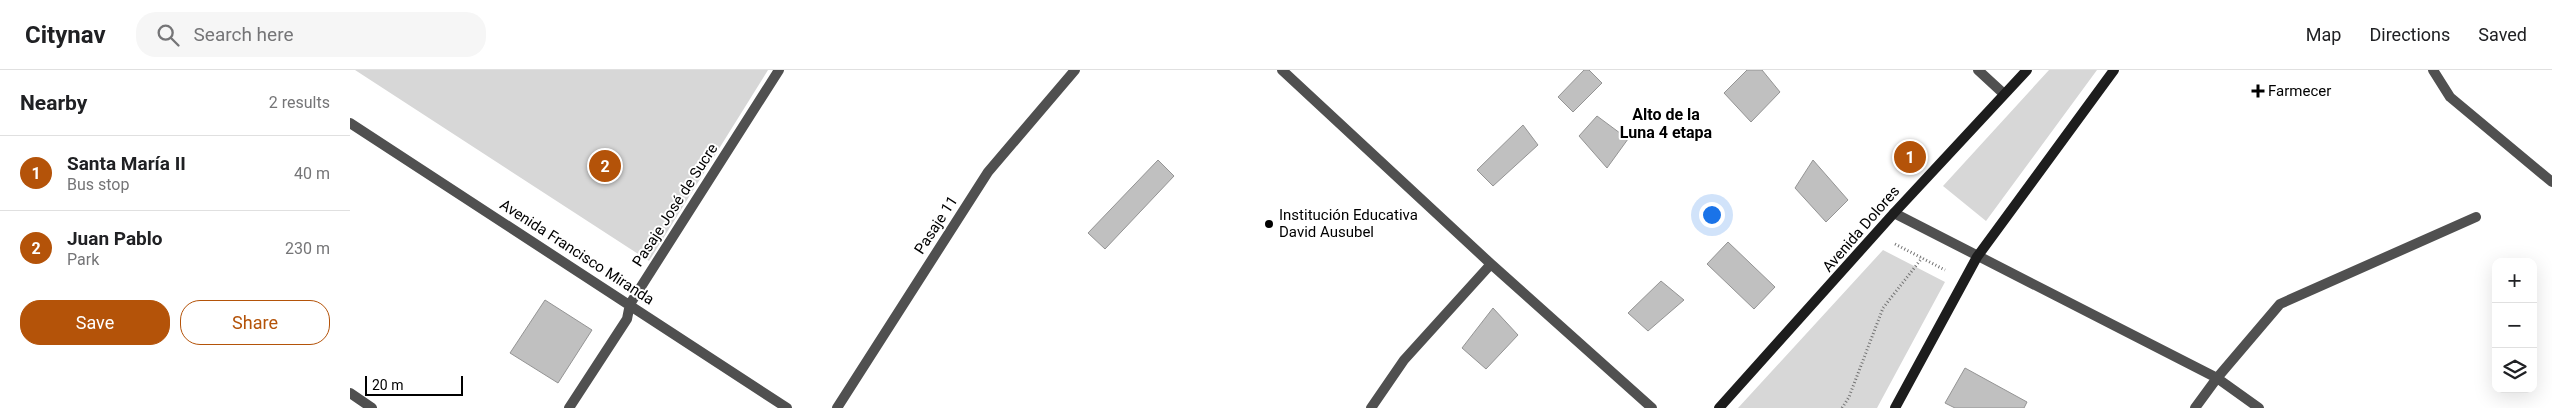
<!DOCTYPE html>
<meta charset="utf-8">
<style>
:root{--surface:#fff;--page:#f6f6f6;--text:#202124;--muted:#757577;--line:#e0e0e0;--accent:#b45309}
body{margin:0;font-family:Roboto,sans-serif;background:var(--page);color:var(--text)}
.controls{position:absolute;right:15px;bottom:15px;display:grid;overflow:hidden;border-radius:10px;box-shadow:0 5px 20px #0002}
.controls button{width:45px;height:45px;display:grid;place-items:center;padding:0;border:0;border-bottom:1px solid var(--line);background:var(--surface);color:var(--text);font:25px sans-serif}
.scale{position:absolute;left:15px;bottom:12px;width:98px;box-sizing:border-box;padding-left:5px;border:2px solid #000;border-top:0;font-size:14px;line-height:18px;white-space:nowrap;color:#000;-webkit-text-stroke:4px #fff;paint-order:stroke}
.you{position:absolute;left:1361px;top:144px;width:18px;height:18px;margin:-12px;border:4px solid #fff;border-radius:50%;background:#1a73e8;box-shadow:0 0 0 8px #1a73e833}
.badge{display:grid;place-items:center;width:32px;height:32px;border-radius:50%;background:var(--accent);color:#fff;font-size:16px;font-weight:700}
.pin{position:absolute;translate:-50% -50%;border:2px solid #fff;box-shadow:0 1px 5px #0006}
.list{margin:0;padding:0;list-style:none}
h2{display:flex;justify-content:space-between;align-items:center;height:65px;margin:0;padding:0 20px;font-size:21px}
h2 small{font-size:16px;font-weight:400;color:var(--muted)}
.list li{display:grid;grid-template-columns:32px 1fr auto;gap:15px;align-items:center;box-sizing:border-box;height:75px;padding:0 20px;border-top:1px solid var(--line)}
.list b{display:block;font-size:19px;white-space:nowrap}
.list p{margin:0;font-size:16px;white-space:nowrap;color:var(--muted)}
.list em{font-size:16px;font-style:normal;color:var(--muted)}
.actions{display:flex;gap:10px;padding:15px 20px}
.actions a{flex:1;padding:11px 0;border:1px solid var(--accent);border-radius:20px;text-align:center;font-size:18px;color:var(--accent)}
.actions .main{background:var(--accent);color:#fff}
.icon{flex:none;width:28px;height:28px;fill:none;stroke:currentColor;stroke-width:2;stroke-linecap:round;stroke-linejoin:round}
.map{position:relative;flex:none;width:2202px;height:338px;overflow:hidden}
header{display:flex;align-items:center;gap:30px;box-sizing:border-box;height:70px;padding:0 25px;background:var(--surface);border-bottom:1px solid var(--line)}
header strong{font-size:24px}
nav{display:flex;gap:28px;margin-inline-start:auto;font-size:18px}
.search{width:350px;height:45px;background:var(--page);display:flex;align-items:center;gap:12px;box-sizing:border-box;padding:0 18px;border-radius:20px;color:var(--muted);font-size:19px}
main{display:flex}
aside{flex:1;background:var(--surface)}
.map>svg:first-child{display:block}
.green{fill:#d7d7d7}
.building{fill:#c0c0c0;stroke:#949494}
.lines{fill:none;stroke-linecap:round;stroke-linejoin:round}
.path{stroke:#727272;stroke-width:3;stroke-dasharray:1 2.5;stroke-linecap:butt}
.street{stroke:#505050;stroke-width:10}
.secondary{stroke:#1d1d1d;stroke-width:10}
.poi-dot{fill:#000;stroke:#fff;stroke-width:2}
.labels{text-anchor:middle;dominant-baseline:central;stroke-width:4;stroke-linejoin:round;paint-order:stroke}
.poi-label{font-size:15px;fill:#000;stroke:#fff;text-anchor:start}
.street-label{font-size:15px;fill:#000;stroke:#fff}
.neighbourhood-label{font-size:16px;font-weight:bold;fill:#000;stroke:#fff}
</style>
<header>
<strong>Citynav</strong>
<div class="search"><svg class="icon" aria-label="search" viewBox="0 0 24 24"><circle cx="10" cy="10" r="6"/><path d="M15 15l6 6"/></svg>Search here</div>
<nav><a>Map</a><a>Directions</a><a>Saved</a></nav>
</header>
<main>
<aside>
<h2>Nearby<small>2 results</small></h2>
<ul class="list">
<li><span class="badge">1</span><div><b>Santa María II</b><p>Bus stop</p></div><em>40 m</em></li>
<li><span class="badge">2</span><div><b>Juan Pablo</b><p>Park</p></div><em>230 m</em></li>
</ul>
<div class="actions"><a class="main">Save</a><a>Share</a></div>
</aside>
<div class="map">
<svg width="2202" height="338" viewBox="0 0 2202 338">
<rect width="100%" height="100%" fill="#fff"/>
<path class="green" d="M5 0H418L299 191Z
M1699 0H1747L1636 151 1593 116Z
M1533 180 1595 212 1527 338H1388Z"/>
<path class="building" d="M1234 0H1239L1252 13 1223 42 1208 27Z
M1397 0H1412L1430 22 1401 52 1374 23Z
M1247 46 1278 69 1257 98 1229 66Z
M1173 55 1188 75 1143 116 1127 100Z
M808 90 824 106 755 179 738 163Z
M1463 90 1498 130 1476 152 1445 118Z
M1378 172 1425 217 1404 239 1357 194Z
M1311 211 1334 230 1298 261 1278 243Z
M195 230 242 260 208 313 160 283Z
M1143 238 1168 265 1136 299 1112 278Z
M1615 298 1677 332 1674 338H1605L1595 333Z"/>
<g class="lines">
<path class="path" d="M1545 174 1595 200
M1492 338 1499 327 1533 238 1572 188"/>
<path class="street" d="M932 0 1141 194 1302 338
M1628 0 1654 24
M2083 0 2100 27 2202 112
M0 53 437 338
M1544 143 1867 308 1909 338
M0 323 22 338
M219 338 277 249 280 234 429 0
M487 338 638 102 725 0
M1021 338 1054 290 1141 194
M1845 338 1867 308 1930 234 2126 147"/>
<path class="secondary" d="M1369 338 1544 143 1677 0
M1545 338 1627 187 1764 0"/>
</g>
<g class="poi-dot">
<path d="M1905.5 13.5h5v5h5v5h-5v5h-5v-5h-5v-5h5z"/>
<circle cx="919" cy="154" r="5"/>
</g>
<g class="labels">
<g class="poi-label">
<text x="1918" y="21">Farmecer</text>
<text x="929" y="145">Institución Educativa<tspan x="929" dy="17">David Ausubel</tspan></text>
</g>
<g class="street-label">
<text transform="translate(325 135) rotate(-57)">Pasaje José de Sucre</text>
<text transform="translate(586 155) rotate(-57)">Pasaje 11</text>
<text transform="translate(1511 159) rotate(-49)">Avenida Dolores</text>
<text transform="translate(227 182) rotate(33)">Avenida Francisco Miranda</text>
</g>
<g class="neighbourhood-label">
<text x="1316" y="44">Alto de la<tspan x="1316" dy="18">Luna 4 etapa</tspan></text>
</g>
</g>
</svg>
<div class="controls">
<button>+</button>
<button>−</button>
<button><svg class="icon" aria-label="layers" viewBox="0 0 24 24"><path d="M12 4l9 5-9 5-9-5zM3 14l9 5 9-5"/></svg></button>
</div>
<div class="scale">20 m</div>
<div class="you"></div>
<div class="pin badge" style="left:1560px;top:87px">1</div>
<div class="pin badge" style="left:255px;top:96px">2</div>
</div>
</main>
